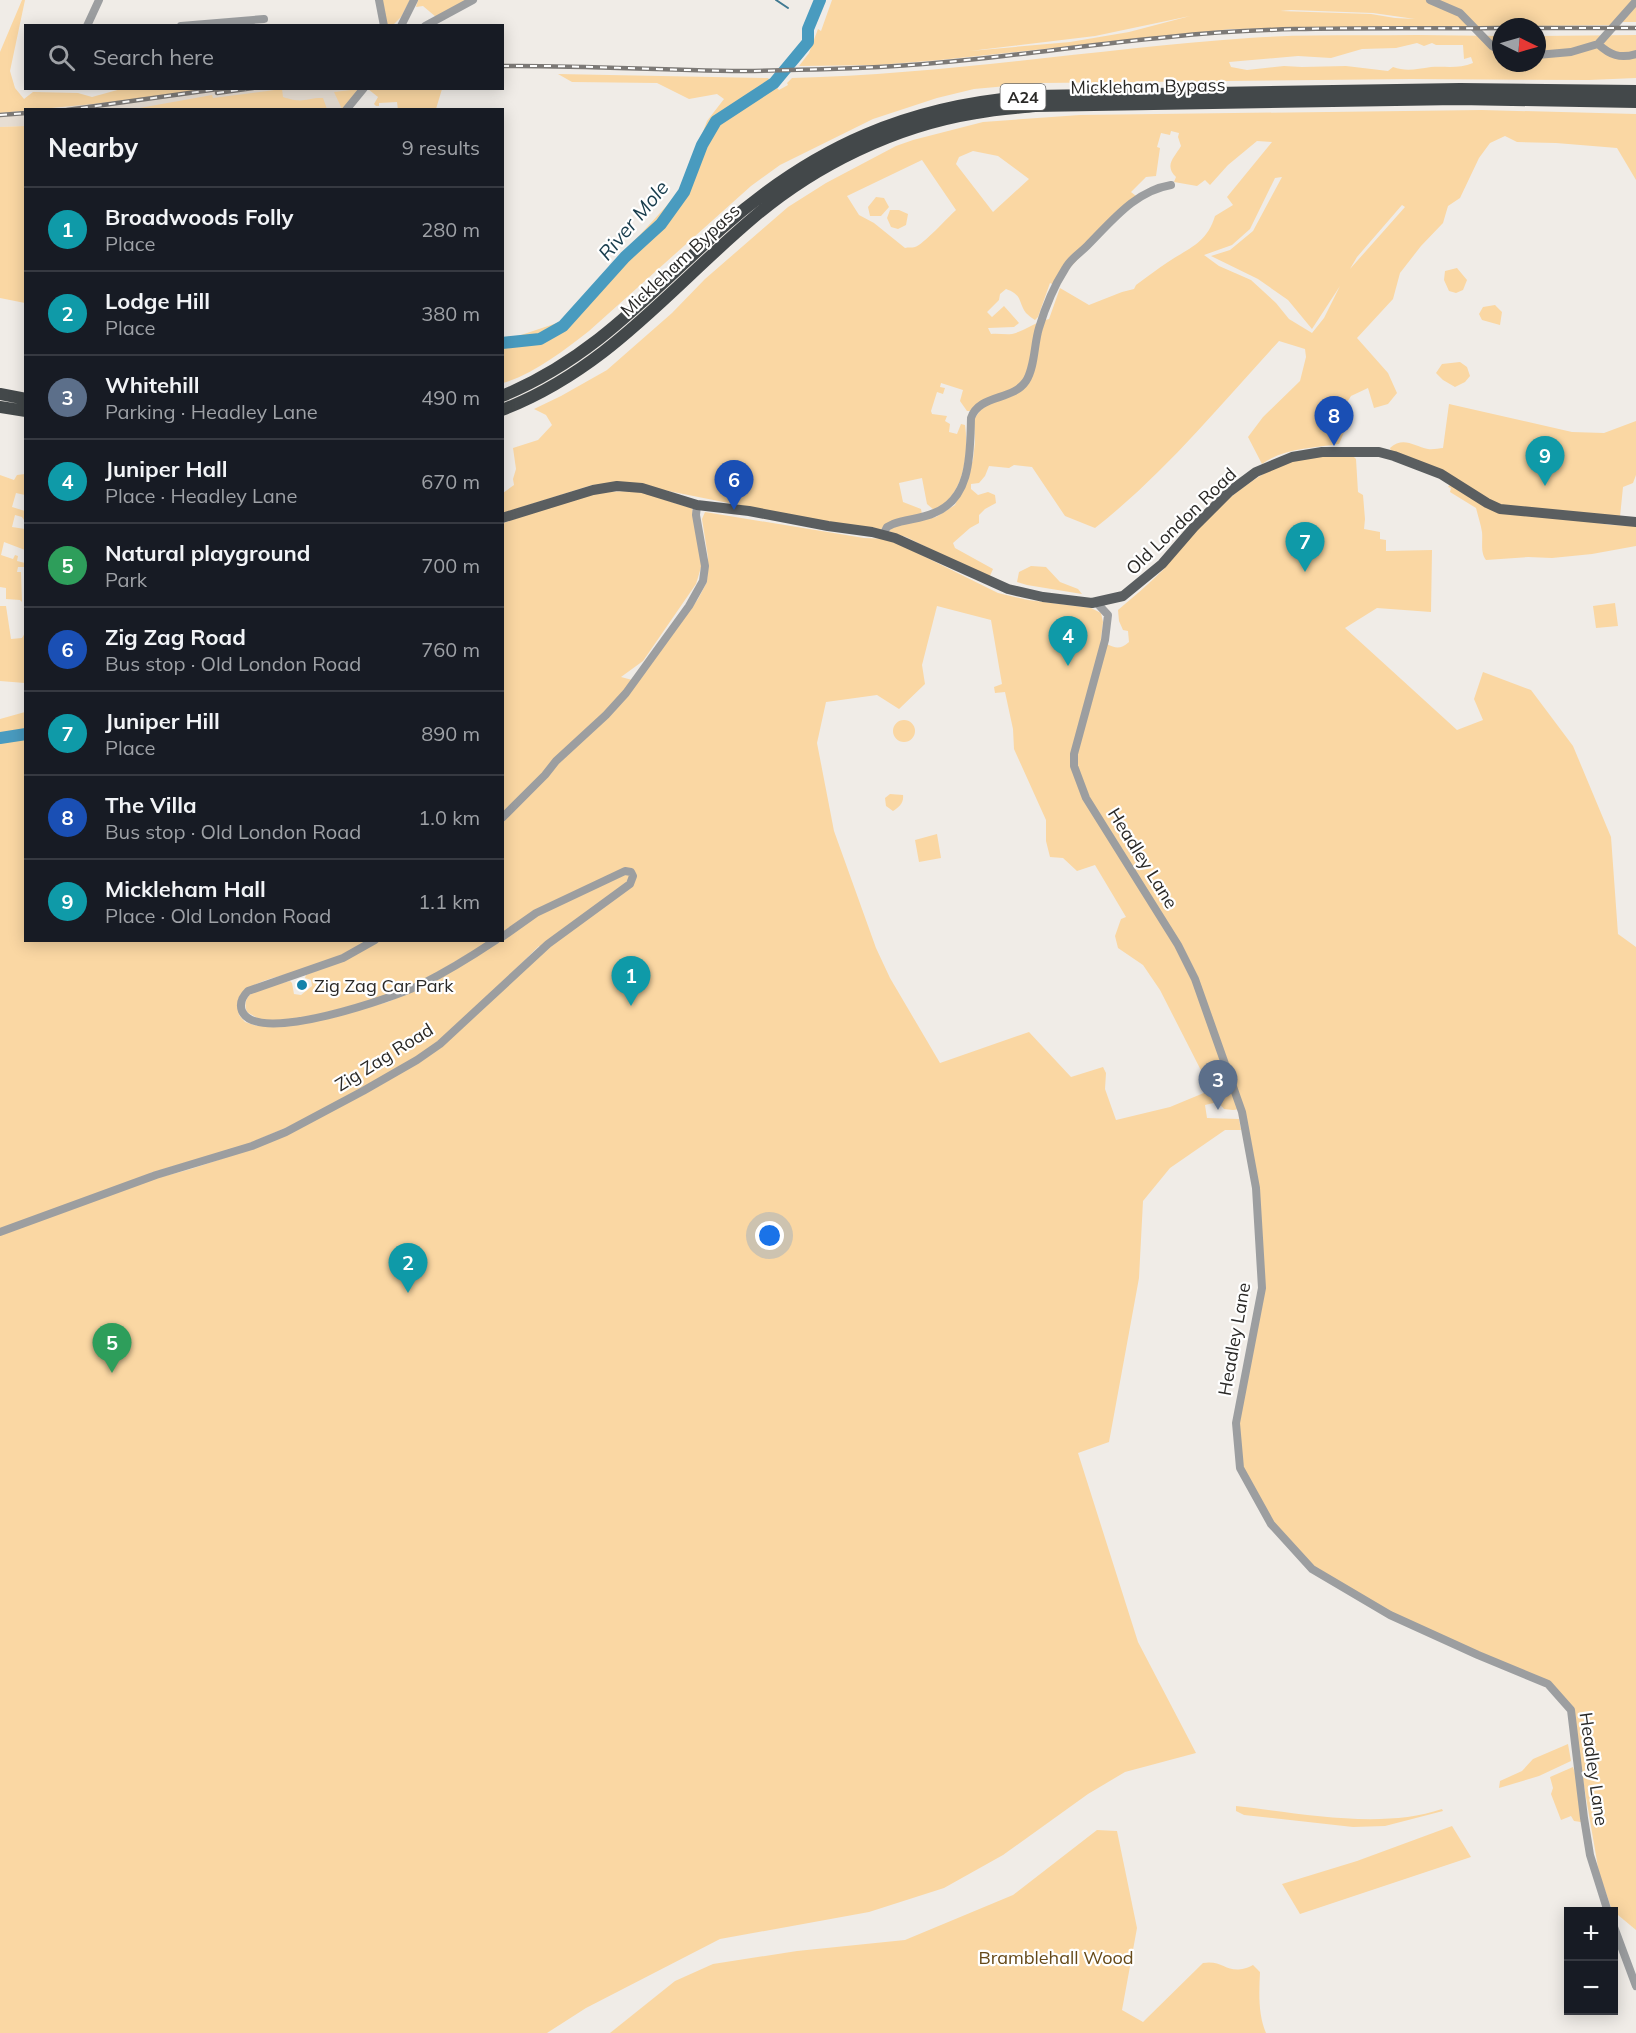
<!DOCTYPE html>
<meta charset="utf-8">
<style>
:root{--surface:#171b24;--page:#20242c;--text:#f1f3f6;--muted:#9ea1a6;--line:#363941;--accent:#1382aa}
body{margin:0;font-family:Mulish,sans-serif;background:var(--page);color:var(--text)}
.controls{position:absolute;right:18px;bottom:18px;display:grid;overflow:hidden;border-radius:0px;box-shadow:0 3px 15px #0003}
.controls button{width:54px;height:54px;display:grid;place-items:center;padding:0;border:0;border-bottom:2px solid var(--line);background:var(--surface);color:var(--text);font:30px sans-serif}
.compass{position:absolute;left:1492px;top:18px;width:54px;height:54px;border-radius:50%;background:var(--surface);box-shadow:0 3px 15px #0003;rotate:95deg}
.you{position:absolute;left:770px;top:1236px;width:21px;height:21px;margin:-15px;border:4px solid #fff;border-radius:50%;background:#1a73e8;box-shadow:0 0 0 9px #1a73e833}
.badge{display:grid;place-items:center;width:39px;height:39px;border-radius:50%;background:var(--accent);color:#fff;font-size:20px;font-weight:700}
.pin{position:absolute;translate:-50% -50px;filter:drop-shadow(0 2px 3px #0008)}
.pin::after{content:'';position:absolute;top:32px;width:21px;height:18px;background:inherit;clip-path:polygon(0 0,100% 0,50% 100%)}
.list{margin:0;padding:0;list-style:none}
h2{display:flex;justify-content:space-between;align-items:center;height:78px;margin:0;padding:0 24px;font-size:26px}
h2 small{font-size:20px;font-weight:400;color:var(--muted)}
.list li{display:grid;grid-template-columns:39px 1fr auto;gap:18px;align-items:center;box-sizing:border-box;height:84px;padding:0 24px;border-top:2px solid var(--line)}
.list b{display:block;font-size:22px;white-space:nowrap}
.list p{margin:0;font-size:20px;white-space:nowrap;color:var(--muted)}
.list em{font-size:20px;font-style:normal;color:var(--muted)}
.icon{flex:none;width:33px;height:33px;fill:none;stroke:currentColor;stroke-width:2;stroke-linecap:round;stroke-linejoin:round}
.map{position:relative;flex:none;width:1636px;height:2033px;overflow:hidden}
.search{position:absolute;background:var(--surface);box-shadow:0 3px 15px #0003;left:24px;top:24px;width:480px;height:66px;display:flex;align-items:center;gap:15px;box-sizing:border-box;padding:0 21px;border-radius:0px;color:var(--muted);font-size:22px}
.panel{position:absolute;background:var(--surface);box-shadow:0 3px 15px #0003;left:24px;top:108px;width:480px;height:834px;border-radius:0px}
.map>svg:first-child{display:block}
.built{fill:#e7ded3}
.green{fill:#fad7a3;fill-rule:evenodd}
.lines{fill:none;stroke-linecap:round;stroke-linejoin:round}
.stream{stroke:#407991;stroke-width:2}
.river{stroke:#499bbf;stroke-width:12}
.minor{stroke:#9c9ea0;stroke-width:8}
.major{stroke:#5a5e60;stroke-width:10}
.highway{stroke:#43484a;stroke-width:12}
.rail-casing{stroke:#7c7976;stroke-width:4.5}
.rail{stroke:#fff;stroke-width:2;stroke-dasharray:7;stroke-linecap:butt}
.poi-dot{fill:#1382aa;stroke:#fff;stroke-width:2}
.labels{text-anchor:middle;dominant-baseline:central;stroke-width:4.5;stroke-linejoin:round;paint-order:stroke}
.shield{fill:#fff;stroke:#6a6968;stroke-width:1.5}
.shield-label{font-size:16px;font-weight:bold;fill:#2a2927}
.street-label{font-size:18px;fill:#2a2927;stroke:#fff}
.poi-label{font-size:18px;fill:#2a2927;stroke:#fff;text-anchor:start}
.park-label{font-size:18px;fill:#664918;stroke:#fff}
.water-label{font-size:20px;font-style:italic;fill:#173c4c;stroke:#fff}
</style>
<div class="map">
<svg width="1636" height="2033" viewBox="0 0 1636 2033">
<rect width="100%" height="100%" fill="#f0ece7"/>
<path class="built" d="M211 89H360L342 109 42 110Z
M25 111V126L0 127V113Z"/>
<path class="green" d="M22 0H25L10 71 15 88 24 99 33 92 78 93 92 97 121 89H211L93 104 0 113V52Z
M382 0H410L401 17 392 26 387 25Z
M418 0H467L436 17 423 6 416 7Z
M832 0H1636V22H1622L1619 25 1231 29 940 60 878 65 799 66 809 53 818 29 821 31ZM1291 10 1373 13 1415 19 1395 18 1371 14 1280 11ZM1190 16 1129 32 1070 42 970 51 1095 36Z
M1417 35 1501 36V63H1537V36L1636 35V78L1589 80 1411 79 1042 83 974 89 937 98 873 119 780 165 751 186 589 331C563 351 534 374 503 383V337L512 338 560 322 682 189 707 121 724 99 717 94 689 99 657 83 572 82 558 74 768 78 779 90 788 85 787 83 792 78C946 74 1096 49 1249 38 1305 34 1361 36 1417 35ZM1417 43 1424 46 1432 43 1436 45H1463L1464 59 1471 57 1473 63C1459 69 1446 66 1431 67 1417 69 1406 72 1393 67L1388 71 1346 66 1302 67 1284 66 1247 70 1231 67 1229 62 1298 56 1331 58 1362 49 1396 48Z
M282 89 283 97C304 104 304 98 323 98L327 109H134L212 95 213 98Z
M360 89 342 109 334 92Z
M368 89 442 88V89L436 109 398 110 397 102 379 103V106H376L374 104 378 97Z
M1482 110 1636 114V180L1617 148 1556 143 1517 142 1505 136 1490 143 1479 158 1460 198 1448 206 1443 223 1421 246 1400 273 1393 299 1357 338 1388 373 1397 393 1388 404 1374 408 1368 388 1351 396 1346 404 1336 409 1345 430 1339 444C1313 448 1284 448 1262 464L1248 437 1263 417 1300 381 1306 357 1305 349 1279 341C1220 405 1164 474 1095 528L1065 516 1032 467 1014 465 1009 468 989 466 985 476 979 483 971 484V489L978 495 988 492 995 495 996 503 985 509 979 515V523L970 528 953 543 955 548 993 569 989 578 906 537 889 532 892 526 936 517 955 505 973 460 975 442 974 419 980 411H967L960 401 963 390 941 383 940 387 945 388 943 394 937 392 931 411 932 414 947 416 945 421 950 424 949 432 957 434 961 424 965 425C969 454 964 497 934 510L927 504 922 478 899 483 903 502 921 509 922 515 888 523 880 530 819 521 628 483 592 485 503 513V493L514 485 513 479 516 469 513 448 538 440 552 425 546 415 534 409 561 396 607 370 672 313 705 279 788 207 826 183 896 146 913 140 983 122 1080 115ZM1171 131 1179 133 1178 137 1181 146C1174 158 1164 165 1176 177L1174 182 1197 186 1205 180 1210 185 1228 165 1257 141 1272 142 1227 197 1233 205 1215 216C1207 243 1189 248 1168 262 1157 269 1147 277 1136 285L1134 289 1122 292 1089 305 1060 288 1049 319C1035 322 1025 331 1012 334 1005 335 998 333 991 334L988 328 1014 327 1019 323 1004 306 992 317 987 312 999 300 1000 294 1006 289C1023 295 1018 302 1026 313 1029 316 1032 318 1035 320L1038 317 1050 283 1054 285 1136 196 1131 192 1146 177 1156 176 1160 148 1157 147 1161 133 1170 135ZM973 151 998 156 1029 179 993 212 956 164 959 157ZM922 160 956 210C947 218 924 244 915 247 912 248 908 247 905 248L874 223 859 215 847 196ZM1282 177 1253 231 1230 250 1211 256 1258 279 1288 300 1312 329 1340 286 1324 318 1312 333 1289 319 1276 303 1251 280 1219 266 1204 255 1232 245 1250 229 1275 178ZM1402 205 1405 207 1350 269 1357 257Z
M25 126H26L25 303 0 298V127Z
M876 197 884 198 889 207 881 216H870L868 207Z
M890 210H899L908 214 906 225 898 229 891 227 887 218Z
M1457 268 1467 280 1463 290 1456 293 1449 291 1444 280 1445 271Z
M1495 305 1502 312 1500 325 1482 320 1479 314 1483 307Z
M1460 362 1467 367 1470 376 1465 382 1455 387 1443 380 1436 373 1442 364Z
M1449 404 1572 432 1604 433 1636 421V475L1633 483 1623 487 1620 517 1501 506 1391 451 1390 448C1403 436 1414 446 1428 449 1433 450 1439 448 1443 448Z
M1310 456H1353L1356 459 1358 492 1363 495 1365 519 1364 529 1380 532V539L1386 540V551L1432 550 1431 612 1377 608 1345 628 1457 730 1483 720 1474 699 1483 672 1531 690 1573 746 1611 837 1618 934 1636 947V1930L1612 1910 1599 1873 1571 1710 1548 1684 1478 1655 1390 1615 1312 1569 1271 1524 1240 1468 1236 1423 1262 1288 1256 1188 1242 1112 1241 1109 1233 1110 1224 1109 1218 1102 1205 1105 1207 1118 1239 1119 1241 1130H1225L1170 1168 1143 1201 1139 1278 1109 1442 1078 1453 1138 1642 1196 1753 1125 1772 1088 1794 1003 1855 944 1888 869 1912 720 1939 586 2008 547 2033H0V719L25 712 26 940 368 941C350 950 332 960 314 967 293 975 250 978 238 999L239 1015 245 1022 257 1026 307 1023 388 1002 424 986 502 940 503 939 524 925 520 922 503 933V523C546 509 591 487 638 492 657 495 673 504 692 508L702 564 696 584 643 661 621 677 636 681 698 599 707 582 708 557 702 519 705 512 864 538 889 539 998 593 1028 600 1091 608 1101 613 1103 622 1100 647 1071 754 1070 765 1084 799 1180 953 1197 988 1206 1014 1210 1013 1201 988 1179 944 1087 797 1077 766 1076 755 1107 644C1116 649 1121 649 1129 642L1128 631 1123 630 1119 621 1118 610C1133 597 1149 584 1163 570 1172 559 1180 548 1189 538 1222 502 1262 465 1310 456ZM937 606 991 620 1002 684 994 687 995 693 1005 692 1013 729 1014 749 1046 820V841L1050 857 1063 858 1077 871 1095 865 1126 917 1121 919 1115 936 1118 948 1143 965 1160 990 1211 1090 1170 1107 1116 1120 1105 1089 1106 1073 1103 1067 1071 1077 1029 1032 940 1063 890 978 876 948 834 831 817 743 826 702 877 695 899 709 925 684 922 665ZM539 946 542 949C511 983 479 1015 443 1043 417 1064 387 1080 358 1096 291 1132 227 1162 152 1179L150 1173 243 1146 290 1126 352 1094 413 1059 436 1043 481 1003Z
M25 474V495L16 493 12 507 25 511 24 520 22 517 15 515 12 527 25 529V550L4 542 1 555 13 559 15 555 18 556 17 561 25 563V567H18L17 572H21L22 602 20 600 6 599V588L0 587V475L14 480 17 475Z
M1451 483 1487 506 1611 525 1636 526V546L1592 554 1552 558 1528 557 1486 560C1480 552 1483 542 1482 532 1481 525 1478 516 1476 508L1450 492 1451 488 1448 487Z
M1031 566 1046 567 1060 582 1078 589 1082 594 1027 585 1017 582 1019 572Z
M1615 603 1618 626 1596 628 1593 606Z
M0 606H6L11 639 22 638 25 633V683L0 681Z
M893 731a11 11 0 1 1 22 0a11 11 0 1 1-22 0Z
M890 794 903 795C904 803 899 807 893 811L886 806 885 798Z
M937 834 941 858 919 862 915 840Z
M379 941H490L434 974 385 997 296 1020 264 1022 247 1012C238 988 273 986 290 981L292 983 294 994 301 995 312 986 311 980 305 978 306 975 351 957Z
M1568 1744 1571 1761 1539 1776 1499 1788 1500 1781 1522 1771 1533 1759Z
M1573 1767 1576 1776 1581 1822 1574 1821 1571 1816 1561 1820 1551 1794 1553 1788 1550 1777Z
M1236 1806C1299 1813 1381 1830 1442 1809L1443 1811 1385 1826 1353 1827 1244 1815 1236 1811Z
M1452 1826 1471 1857 1300 1914 1282 1884 1357 1861Z
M1097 1830 1117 1831 1137 1928 1122 2010 1143 2022 1203 1963C1225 1959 1228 1978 1253 1965L1260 1972C1259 1993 1258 2014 1266 2033H610L675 1981 713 1964 797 1951 905 1940 1013 1895Z"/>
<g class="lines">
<path class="stream" d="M776 0 788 8"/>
<path class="river" d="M502 343 540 339 563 326 625 257 661 224 684 192 702 145 716 121 774 83 808 42V29L820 0
M0 738 26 734"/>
<path class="minor" d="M379 0 384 26
M1430 0 1460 13 1492 46 1501 51
M87 26 99 0
M181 26 264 19
M401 26 414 0
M425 26 473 0
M1598 44 1636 1
M1537 55 1571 52 1598 44C1610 55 1620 59 1636 54
M346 110 364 88
M883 535 887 527 893 524C906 519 921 519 934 513 972 498 970 452 971 418 979 394 1013 401 1026 381 1035 367 1034 344 1039 328 1045 308 1054 286 1065 269 1070 259 1080 253 1087 246 1112 221 1135 191 1171 185
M1096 602 1108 615 1105 640 1074 754V766L1086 798 1178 945 1195 979 1242 1112 1256 1188 1262 1288 1236 1423 1240 1468 1271 1524 1312 1569 1390 1615 1478 1655 1548 1684 1571 1710 1584 1818 1590 1855 1608 1912
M502 818 545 775 556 761 606 715 626 693 689 606 703 581 705 566 696 515 697 505
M375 940 343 958 248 991C242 997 239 1003 242 1011 256 1046 395 997 420 985 446 972 472 956 496 940
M0 1232 156 1175 252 1146 286 1132 363 1091 417 1060 440 1044 548 944 630 884 633 876 631 872 625 871 536 913 502 937
M1614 1927 1636 1986"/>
<path class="major" d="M502 518 593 490 617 486 642 488 697 505 749 511 828 526 872 532 895 538 1008 589 1043 597 1092 603 1123 596 1162 564 1194 527 1229 492 1256 472 1292 457 1322 452H1379L1394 456 1441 474 1487 503 1500 509 1636 522"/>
<path class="highway" d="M0 394 26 399
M502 396C593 359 651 292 722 228 814 146 911 104 1034 96L1460 89 1636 91
M0 407 26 411
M502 410C608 369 669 289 753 218 815 165 895 126 976 113 996 109 1016 108 1035 106L1458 99 1636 102"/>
<defs>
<path id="rail" d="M1537 28H1636
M502 66C586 65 670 71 754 71 796 70 838 69 879 67 977 62 1073 46 1169 37 1279 25 1391 29 1501 28
M217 93 253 88
M67 110 225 88
M0 115 26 113"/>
</defs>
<use href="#rail" class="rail-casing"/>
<use href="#rail" class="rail"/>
</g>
<circle class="poi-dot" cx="302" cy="985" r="6"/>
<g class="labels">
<rect class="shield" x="1000.5" y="84" width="45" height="26" rx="4.5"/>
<g class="shield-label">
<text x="1023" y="97">A24</text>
</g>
<g class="street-label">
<text transform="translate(1148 86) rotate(-1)">Mickleham Bypass</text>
<text transform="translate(680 260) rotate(-43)">Mickleham Bypass</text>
<text transform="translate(1181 521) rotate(-44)">Old London Road</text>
<text transform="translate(1143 858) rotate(58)">Headley Lane</text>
<text transform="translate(384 1057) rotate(-32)">Zig Zag Road</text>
<text transform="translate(1234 1339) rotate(-80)">Headley Lane</text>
<text transform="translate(1594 1769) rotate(82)">Headley Lane</text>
</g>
<g class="poi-label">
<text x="314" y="985">Zig Zag Car Park</text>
</g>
<g class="park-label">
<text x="1056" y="1957">Bramblehall Wood</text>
</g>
<g class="water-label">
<text transform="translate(633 220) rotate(-50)">River Mole</text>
</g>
</g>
</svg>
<div class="controls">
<button>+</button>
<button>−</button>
</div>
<svg class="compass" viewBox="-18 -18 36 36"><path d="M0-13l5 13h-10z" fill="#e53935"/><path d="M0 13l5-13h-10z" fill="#9ea1a6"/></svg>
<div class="you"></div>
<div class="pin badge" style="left:631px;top:1006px;background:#0f9aa8">1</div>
<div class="pin badge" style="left:408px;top:1293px;background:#0f9aa8">2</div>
<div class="pin badge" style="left:1218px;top:1110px;background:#5c6f8a">3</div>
<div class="pin badge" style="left:1068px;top:666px;background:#0f9aa8">4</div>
<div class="pin badge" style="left:112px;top:1373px;background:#2e9e5b">5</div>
<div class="pin badge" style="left:734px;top:510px;background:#1a4fb4">6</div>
<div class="pin badge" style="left:1305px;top:572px;background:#0f9aa8">7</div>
<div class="pin badge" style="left:1334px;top:446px;background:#1a4fb4">8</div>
<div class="pin badge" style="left:1545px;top:486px;background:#0f9aa8">9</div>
<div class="search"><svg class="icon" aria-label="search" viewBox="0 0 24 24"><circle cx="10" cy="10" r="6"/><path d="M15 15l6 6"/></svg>Search here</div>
<section class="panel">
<h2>Nearby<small>9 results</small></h2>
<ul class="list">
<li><span class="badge" style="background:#0f9aa8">1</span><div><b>Broadwoods Folly</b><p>Place</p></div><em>280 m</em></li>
<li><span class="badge" style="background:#0f9aa8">2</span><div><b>Lodge Hill</b><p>Place</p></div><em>380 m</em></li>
<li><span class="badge" style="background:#5c6f8a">3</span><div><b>Whitehill</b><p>Parking · Headley Lane</p></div><em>490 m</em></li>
<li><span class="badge" style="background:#0f9aa8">4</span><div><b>Juniper Hall</b><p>Place · Headley Lane</p></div><em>670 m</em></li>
<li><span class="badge" style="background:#2e9e5b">5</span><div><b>Natural playground</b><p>Park</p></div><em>700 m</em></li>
<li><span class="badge" style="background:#1a4fb4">6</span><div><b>Zig Zag Road</b><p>Bus stop · Old London Road</p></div><em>760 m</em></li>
<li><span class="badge" style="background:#0f9aa8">7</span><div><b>Juniper Hill</b><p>Place</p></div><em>890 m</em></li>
<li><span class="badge" style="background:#1a4fb4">8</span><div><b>The Villa</b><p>Bus stop · Old London Road</p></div><em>1.0 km</em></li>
<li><span class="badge" style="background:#0f9aa8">9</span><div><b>Mickleham Hall</b><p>Place · Old London Road</p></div><em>1.1 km</em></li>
</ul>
</section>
</div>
